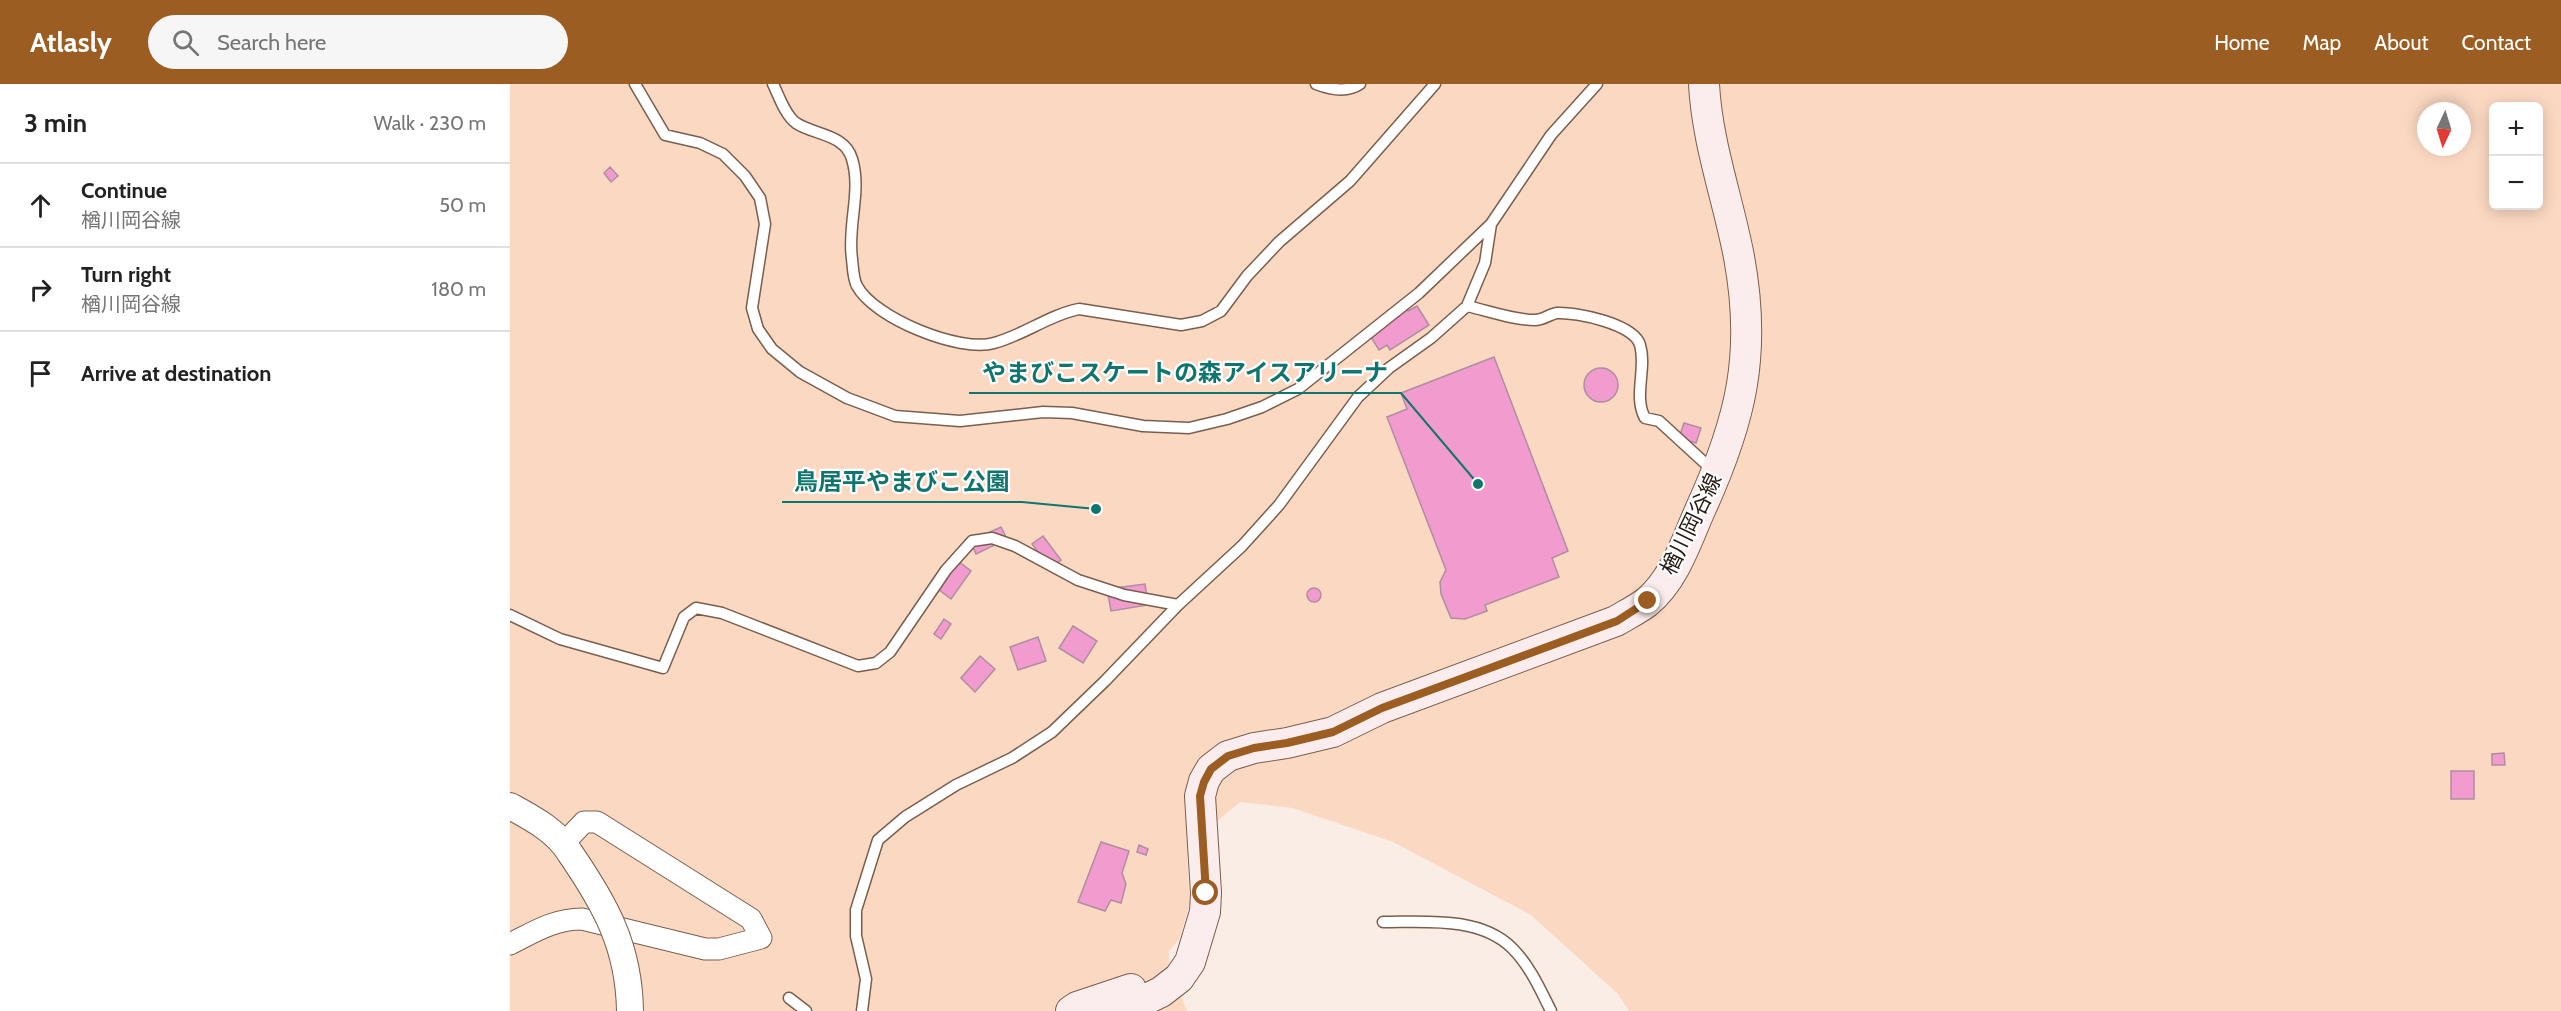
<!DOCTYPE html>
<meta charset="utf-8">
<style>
:root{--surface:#fff;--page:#f6f6f6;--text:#222;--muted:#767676;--line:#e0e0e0;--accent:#9b5d22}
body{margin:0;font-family:Cabin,"Noto Sans JP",sans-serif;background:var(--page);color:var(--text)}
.controls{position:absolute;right:18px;top:18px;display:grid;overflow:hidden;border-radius:9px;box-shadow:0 3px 15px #0003}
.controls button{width:54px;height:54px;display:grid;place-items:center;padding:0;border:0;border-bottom:2px solid var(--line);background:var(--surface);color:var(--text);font:30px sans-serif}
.compass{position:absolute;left:1907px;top:18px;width:54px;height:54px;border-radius:50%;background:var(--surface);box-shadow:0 3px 15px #0003;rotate:184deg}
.stop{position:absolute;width:18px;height:18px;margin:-14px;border:4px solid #9b5d22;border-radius:50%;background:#fff}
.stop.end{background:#9b5d22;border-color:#fff;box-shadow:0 2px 6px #0008}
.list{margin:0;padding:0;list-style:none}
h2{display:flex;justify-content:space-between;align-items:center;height:78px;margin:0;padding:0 24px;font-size:26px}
h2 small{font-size:20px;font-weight:400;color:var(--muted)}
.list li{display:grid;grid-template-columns:39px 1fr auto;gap:18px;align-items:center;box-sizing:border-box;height:84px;padding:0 24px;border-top:2px solid var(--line)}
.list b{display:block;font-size:22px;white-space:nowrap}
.list p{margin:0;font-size:20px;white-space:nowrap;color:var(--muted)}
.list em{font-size:20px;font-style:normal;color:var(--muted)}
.icon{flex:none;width:33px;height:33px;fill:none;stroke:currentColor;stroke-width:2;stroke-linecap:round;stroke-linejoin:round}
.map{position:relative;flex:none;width:2051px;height:927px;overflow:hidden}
header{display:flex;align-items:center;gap:36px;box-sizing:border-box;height:84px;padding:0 30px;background:var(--accent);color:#fff}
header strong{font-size:28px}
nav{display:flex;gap:33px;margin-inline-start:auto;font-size:21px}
.search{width:420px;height:54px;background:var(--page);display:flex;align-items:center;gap:15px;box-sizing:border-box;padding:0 21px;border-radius:33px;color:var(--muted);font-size:22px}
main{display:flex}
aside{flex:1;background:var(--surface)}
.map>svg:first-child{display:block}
.green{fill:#fbd8c2;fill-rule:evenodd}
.building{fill:#f19bcf;stroke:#ae8ea0;stroke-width:1.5}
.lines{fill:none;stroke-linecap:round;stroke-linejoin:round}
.service-casing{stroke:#7a5e4d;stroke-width:13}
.minor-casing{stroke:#7a5e4d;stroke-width:23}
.tertiary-casing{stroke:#7a5e4d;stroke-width:28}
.secondary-casing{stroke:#7a5e4d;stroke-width:32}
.service{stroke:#fff;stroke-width:10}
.minor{stroke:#fff;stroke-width:21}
.tertiary{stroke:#fff;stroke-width:26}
.secondary{stroke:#fbeded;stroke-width:30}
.tertiary-bridge-casing{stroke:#7a5e4d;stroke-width:28;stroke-linecap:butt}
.tertiary-bridge{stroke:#fff;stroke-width:26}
.route{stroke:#9b5d22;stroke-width:8}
.labels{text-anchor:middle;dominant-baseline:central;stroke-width:4.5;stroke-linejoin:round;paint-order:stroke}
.street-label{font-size:22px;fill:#271c15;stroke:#fff}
.leader{fill:none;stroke:#0f766e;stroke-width:2}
.callout-dot{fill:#0f766e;stroke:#fff;stroke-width:2}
.callout-label{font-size:24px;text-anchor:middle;font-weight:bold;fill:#0f766e;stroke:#fff;stroke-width:4.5;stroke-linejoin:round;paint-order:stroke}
</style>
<header>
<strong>Atlasly</strong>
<div class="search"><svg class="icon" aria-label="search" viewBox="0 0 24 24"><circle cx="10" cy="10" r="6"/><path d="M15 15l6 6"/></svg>Search here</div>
<nav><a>Home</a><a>Map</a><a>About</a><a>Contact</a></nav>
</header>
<main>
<aside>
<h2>3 min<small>Walk · 230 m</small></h2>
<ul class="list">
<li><svg class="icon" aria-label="ahead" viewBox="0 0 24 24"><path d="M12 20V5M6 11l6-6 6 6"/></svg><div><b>Continue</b><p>楢川岡谷線</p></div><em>50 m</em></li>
<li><svg class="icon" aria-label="right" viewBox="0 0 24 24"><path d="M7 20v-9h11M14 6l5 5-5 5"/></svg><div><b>Turn right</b><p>楢川岡谷線</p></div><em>180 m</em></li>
<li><svg class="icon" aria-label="arrive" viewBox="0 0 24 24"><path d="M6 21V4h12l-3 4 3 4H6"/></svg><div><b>Arrive at destination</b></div></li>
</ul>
</aside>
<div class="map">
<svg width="2051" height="927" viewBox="0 0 2051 927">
<rect width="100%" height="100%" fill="#faede5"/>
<path class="green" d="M0 0H2051V927H1119L1108 910 1021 831 883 758 783 724 730 718 687 754 677 774 680 819 669 855 659 867V881L677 927H0ZM1984 22H2028V122H1984ZM1916 27H1952V63H1916Z"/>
<path class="building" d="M100 83 108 92 101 98 94 89Z
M907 222 919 241 880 266 877 261 869 266 859 250 897 225 898 227Z
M984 273 1058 467 1042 474 1049 493 975 521 977 527 955 535 941 534 931 510 930 498 936 486 877 333 897 325 891 309Z
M1074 301a17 17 0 1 1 34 0a17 17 0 1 1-34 0Z
M1174 339 1191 344 1186 359 1169 354Z
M491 443 497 455 466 470 460 457Z
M533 452 551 476 540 484 522 460Z
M448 477 461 487 441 515 428 505Z
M635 500 638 521 601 527 597 505Z
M797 511a7 7 0 1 1 14 0a7 7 0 1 1-14 0Z
M434 535 441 540 431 555 424 550Z
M563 542 587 557 573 579 549 564Z
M528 553 536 577 508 586 500 563Z
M470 572 485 585 465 608 451 594Z
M1994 669 1995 681H1982V670Z
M1941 687H1964V715H1941Z
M591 758 619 767 612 789 616 800 611 819 601 816 595 827 568 818Z
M629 761 638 765 636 771 627 768Z"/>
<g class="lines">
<defs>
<path id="service" d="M125 0 155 51 190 59 213 70 235 92 250 114 255 140 242 224 248 245 262 265 290 288 337 314 385 332 450 337 533 328 562 329 633 342 679 344 717 335 752 323 788 305 909 209 981 140 1041 51 1087 0
M263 0C269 12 275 31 286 39 304 51 335 50 342 75 352 107 337 142 342 175 343 183 343 195 347 202 364 234 450 269 484 259 514 251 539 231 569 225L671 241 692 237 711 227 737 192 769 158 840 97 925 0
M806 0C819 5 837 9 850 0
M957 222C979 227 1003 236 1025 236 1033 236 1040 230 1047 229 1067 228 1124 240 1130 261 1137 284 1123 313 1135 334L1149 337 1197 381
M0 531 50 555 153 584 174 533 186 524 212 529 348 582 366 579 380 568 436 486 462 457 482 454 505 462 568 496 614 511 668 521
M873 838C914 838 970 832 1002 864 1020 882 1030 905 1041 927
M279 914 296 927
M352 927 356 895 346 852V826L368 756 395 733 446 701 502 674 542 648 595 597 668 521 732 462 769 421 848 313 879 284 921 254 957 222 975 179 981 140"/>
<path id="minor" d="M0 860C24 848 44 835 72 835L195 865H209L251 854 241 835 87 738H74L54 759"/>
<path id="tertiary" d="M0 722C22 734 47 747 60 769"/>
<path id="secondary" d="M561 927 567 923 621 905
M601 927 626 920 651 908 669 894 680 878 695 828 696 809 690 712 694 697 701 685 718 672 744 664 777 659 823 648 872 624 1106 537C1116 531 1128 525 1137 518 1165 495 1177 455 1191 424 1231 336 1247 270 1229 173 1218 115 1197 59 1194 0"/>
</defs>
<use href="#service" class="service-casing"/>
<use href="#minor" class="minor-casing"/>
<use href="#tertiary" class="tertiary-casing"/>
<use href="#secondary" class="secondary-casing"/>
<use href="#service" class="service"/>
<use href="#minor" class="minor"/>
<use href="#tertiary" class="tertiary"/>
<use href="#secondary" class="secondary"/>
<defs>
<path id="tertiary-bridge" d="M60 769C95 820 119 862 120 927"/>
</defs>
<use href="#tertiary-bridge" class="tertiary-bridge-casing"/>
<use href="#tertiary-bridge" class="tertiary-bridge"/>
</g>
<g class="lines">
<path class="route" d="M696 809 690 712 694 698 701 685 718 672 744 664 777 659 823 648 872 624 1107 537 1138 517"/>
</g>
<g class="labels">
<g class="street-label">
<text transform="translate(1181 440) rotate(-64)">楢川岡谷線</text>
</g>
</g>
<path class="leader" d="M968 400L891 309H459M586 425L512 418H272"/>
<g class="callout-dot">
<circle cx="968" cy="400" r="6"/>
<circle cx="586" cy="425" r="6"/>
</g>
<g class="callout-label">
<text x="675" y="297">やまびこスケートの森アイスアリーナ</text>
<text x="392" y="406">鳥居平やまびこ公園</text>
</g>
</svg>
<div class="controls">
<button>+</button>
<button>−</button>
</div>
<svg class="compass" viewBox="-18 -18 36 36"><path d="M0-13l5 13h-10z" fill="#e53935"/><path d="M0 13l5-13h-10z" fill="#767676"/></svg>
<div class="stop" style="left:696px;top:809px"></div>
<div class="stop end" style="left:1138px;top:517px"></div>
</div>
</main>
